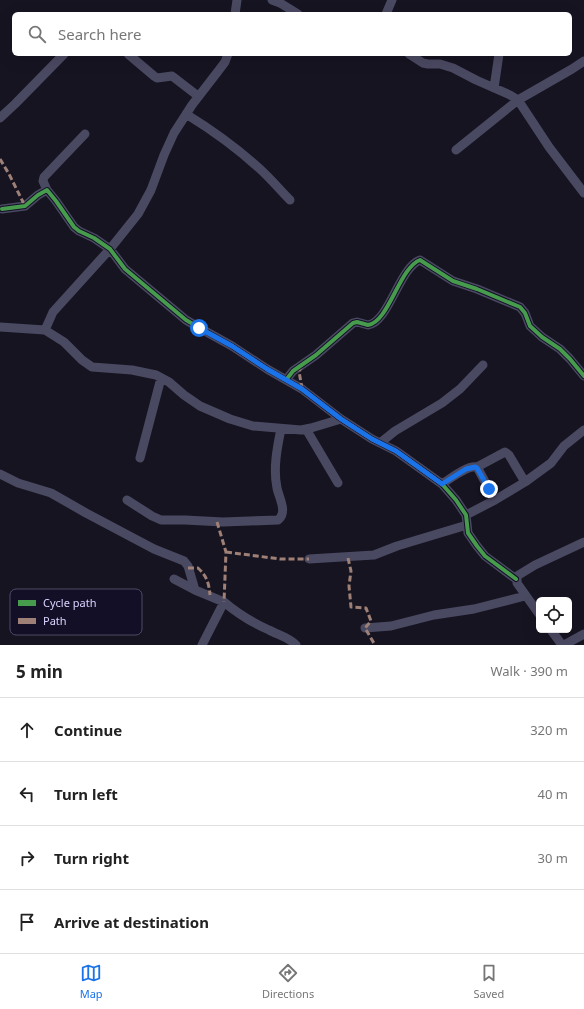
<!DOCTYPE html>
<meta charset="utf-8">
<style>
:root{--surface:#fff;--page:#f6f6f6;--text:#222;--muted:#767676;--line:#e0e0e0;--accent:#1a73e8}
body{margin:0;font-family:"Noto Sans",sans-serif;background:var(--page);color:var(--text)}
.controls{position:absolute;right:12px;bottom:12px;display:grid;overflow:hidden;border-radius:6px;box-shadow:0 4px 16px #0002}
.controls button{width:36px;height:36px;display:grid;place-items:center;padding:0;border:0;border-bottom:1px solid var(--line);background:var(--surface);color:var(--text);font:20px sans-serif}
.stop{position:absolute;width:12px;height:12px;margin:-9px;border:3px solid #1a73e8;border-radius:50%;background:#fff}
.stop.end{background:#1a73e8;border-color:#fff;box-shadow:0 1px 4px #0008}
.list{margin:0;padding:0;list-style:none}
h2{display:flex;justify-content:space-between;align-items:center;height:52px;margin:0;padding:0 16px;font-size:17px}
h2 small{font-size:13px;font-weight:400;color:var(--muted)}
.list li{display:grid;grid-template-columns:26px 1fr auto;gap:12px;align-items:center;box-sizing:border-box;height:64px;padding:0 16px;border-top:1px solid var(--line)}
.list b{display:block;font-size:15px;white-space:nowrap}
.list em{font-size:13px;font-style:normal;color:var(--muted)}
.icon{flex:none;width:22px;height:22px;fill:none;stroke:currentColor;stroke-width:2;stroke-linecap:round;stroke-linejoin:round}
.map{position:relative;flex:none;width:584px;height:645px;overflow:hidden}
.search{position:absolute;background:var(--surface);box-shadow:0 4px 16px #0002;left:12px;right:12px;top:12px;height:44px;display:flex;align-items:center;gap:10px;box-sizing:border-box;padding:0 14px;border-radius:6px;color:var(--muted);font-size:15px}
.sheet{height:308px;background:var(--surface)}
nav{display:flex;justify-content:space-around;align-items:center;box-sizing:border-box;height:56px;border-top:1px solid var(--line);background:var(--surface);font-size:11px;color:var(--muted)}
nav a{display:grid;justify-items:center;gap:2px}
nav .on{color:var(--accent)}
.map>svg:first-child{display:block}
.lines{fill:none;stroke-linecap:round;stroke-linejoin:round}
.minor{stroke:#4a4962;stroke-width:9}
.quiet{stroke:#9e8076;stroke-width:3;stroke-dasharray:6 3;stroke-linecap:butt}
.cycleway-casing{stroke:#130f26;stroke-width:6}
.cycleway{stroke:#469c4c;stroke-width:4}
.route{stroke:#1a73e8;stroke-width:5}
.key{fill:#130f26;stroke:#4e4a67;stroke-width:1}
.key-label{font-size:11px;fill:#d9d4ff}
</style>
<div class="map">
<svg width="584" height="645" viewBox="0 0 584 645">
<rect width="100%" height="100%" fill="#161421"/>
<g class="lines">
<path class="minor" d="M272 0 280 3 298 14
M235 14 237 0
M386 14 392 0
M128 54 154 76 157 78 172 76 198 96
M409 54 423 63 428 64H440L453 68 476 80 510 95 518 100 549 147 584 193
M494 88 499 54
M186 114C212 130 237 148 260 169 271 179 280 190 290 200
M0 118 15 104 64 54
M456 150 518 100 572 69 584 61
M47 190 43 181 44 177 85 134
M2 209 25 206 38 195 47 190 56 201 74 227 79 231 94 238 110 249 125 269 186 320 205 331 232 346 267 369 302 389 341 419 372 439 396 451 442 484 456 500 466 515 468 533 477 546 485 556 516 579
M0 327 45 330 64 342 82 360 92 367 132 370 156 375 169 382 184 395 200 406 230 419 253 426 301 430 311 428 341 419
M45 330 53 312 110 249 138 214 151 190 164 155 174 133 192 105 219 70 225 62 228 54
M286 380 293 371 316 355 353 323 357 322 368 325C389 322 399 268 420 260L453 281 477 289 520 307 525 313 530 326 542 337 560 349 570 359 584 376
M306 429 338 483
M380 443 395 431 442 403 460 389 483 365
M140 458 161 378
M477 467 495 500
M0 474 18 483 51 493 86 513 154 549 184 561 188 566 195 590
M442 484C450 479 467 465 477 467L505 452 509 455 525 482
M127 500 152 516 161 520H185L223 522 278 520C288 512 279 498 277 488 273 469 277 448 281 429
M466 515 495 500 525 482 551 463 564 446 584 430
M309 559 374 555 397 546 467 525
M174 579 195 590 224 602 202 645
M224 602C237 613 253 623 269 630 278 635 289 637 296 645
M539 614 517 583V576L535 565 584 542
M365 628 391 626 434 615 474 609 525 596
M551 630 562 645
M564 645 584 634"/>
<path class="quiet" d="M0 159 9 174 25 206
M302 389 299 371 302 366
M217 522 226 552 224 602
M226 552 280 559H309
M348 558 351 571 349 586 351 607 366 608 371 621 365 628 375 645
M188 568H198C207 576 209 584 210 595"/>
<defs>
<path id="cycleway" d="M2 209 25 206 38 195 47 190 56 201 74 227 79 231 94 238 110 249 125 269 186 320 205 331 232 346 267 369 302 389 341 419 372 439 396 451 442 484 456 500 466 515 468 533 477 546 485 556 516 579
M286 380 293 371 316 355 353 323 357 322 368 325C389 322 399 268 420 260L453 281 477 289 520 307 525 313 530 326 542 337 560 349 570 359 584 376"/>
</defs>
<use href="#cycleway" class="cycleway-casing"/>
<use href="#cycleway" class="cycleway"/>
</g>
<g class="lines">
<path class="route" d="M199 328 232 346 267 369 302 389 341 419 372 439 396 451 442 484 466 469 475 467 477 468 489 489"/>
</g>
<rect x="10" y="589" width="132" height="46" rx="6" class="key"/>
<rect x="18" y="600" width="18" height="6" fill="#469c4c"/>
<rect x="18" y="618" width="18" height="6" fill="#9e8076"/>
<g class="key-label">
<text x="43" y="607">Cycle path</text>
<text x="43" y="625">Path</text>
</g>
</svg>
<div class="controls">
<button><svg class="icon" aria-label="locate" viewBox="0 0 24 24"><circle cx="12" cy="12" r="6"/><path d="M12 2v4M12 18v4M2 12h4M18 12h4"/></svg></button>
</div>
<div class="stop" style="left:199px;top:328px"></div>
<div class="stop end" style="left:489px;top:489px"></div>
<div class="search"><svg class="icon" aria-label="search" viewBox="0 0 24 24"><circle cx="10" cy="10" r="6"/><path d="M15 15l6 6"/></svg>Search here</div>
</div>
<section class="sheet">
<h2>5 min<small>Walk · 390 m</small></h2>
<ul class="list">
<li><svg class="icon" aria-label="ahead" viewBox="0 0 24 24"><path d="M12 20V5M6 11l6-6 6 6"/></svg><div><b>Continue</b></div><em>320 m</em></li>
<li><svg class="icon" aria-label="left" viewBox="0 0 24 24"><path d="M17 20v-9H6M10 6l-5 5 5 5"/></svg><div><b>Turn left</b></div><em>40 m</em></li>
<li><svg class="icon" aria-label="right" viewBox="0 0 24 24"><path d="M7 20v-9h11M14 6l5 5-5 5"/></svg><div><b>Turn right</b></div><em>30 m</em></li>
<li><svg class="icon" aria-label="arrive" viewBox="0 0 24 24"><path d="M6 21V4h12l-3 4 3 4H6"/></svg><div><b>Arrive at destination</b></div></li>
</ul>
</section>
<nav>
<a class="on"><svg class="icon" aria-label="map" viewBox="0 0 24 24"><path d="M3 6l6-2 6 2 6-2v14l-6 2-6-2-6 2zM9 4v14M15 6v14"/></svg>Map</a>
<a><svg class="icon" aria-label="directions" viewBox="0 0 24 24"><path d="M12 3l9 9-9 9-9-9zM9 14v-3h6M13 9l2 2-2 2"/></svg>Directions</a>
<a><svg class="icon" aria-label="saved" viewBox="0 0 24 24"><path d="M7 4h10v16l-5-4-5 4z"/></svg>Saved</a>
</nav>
